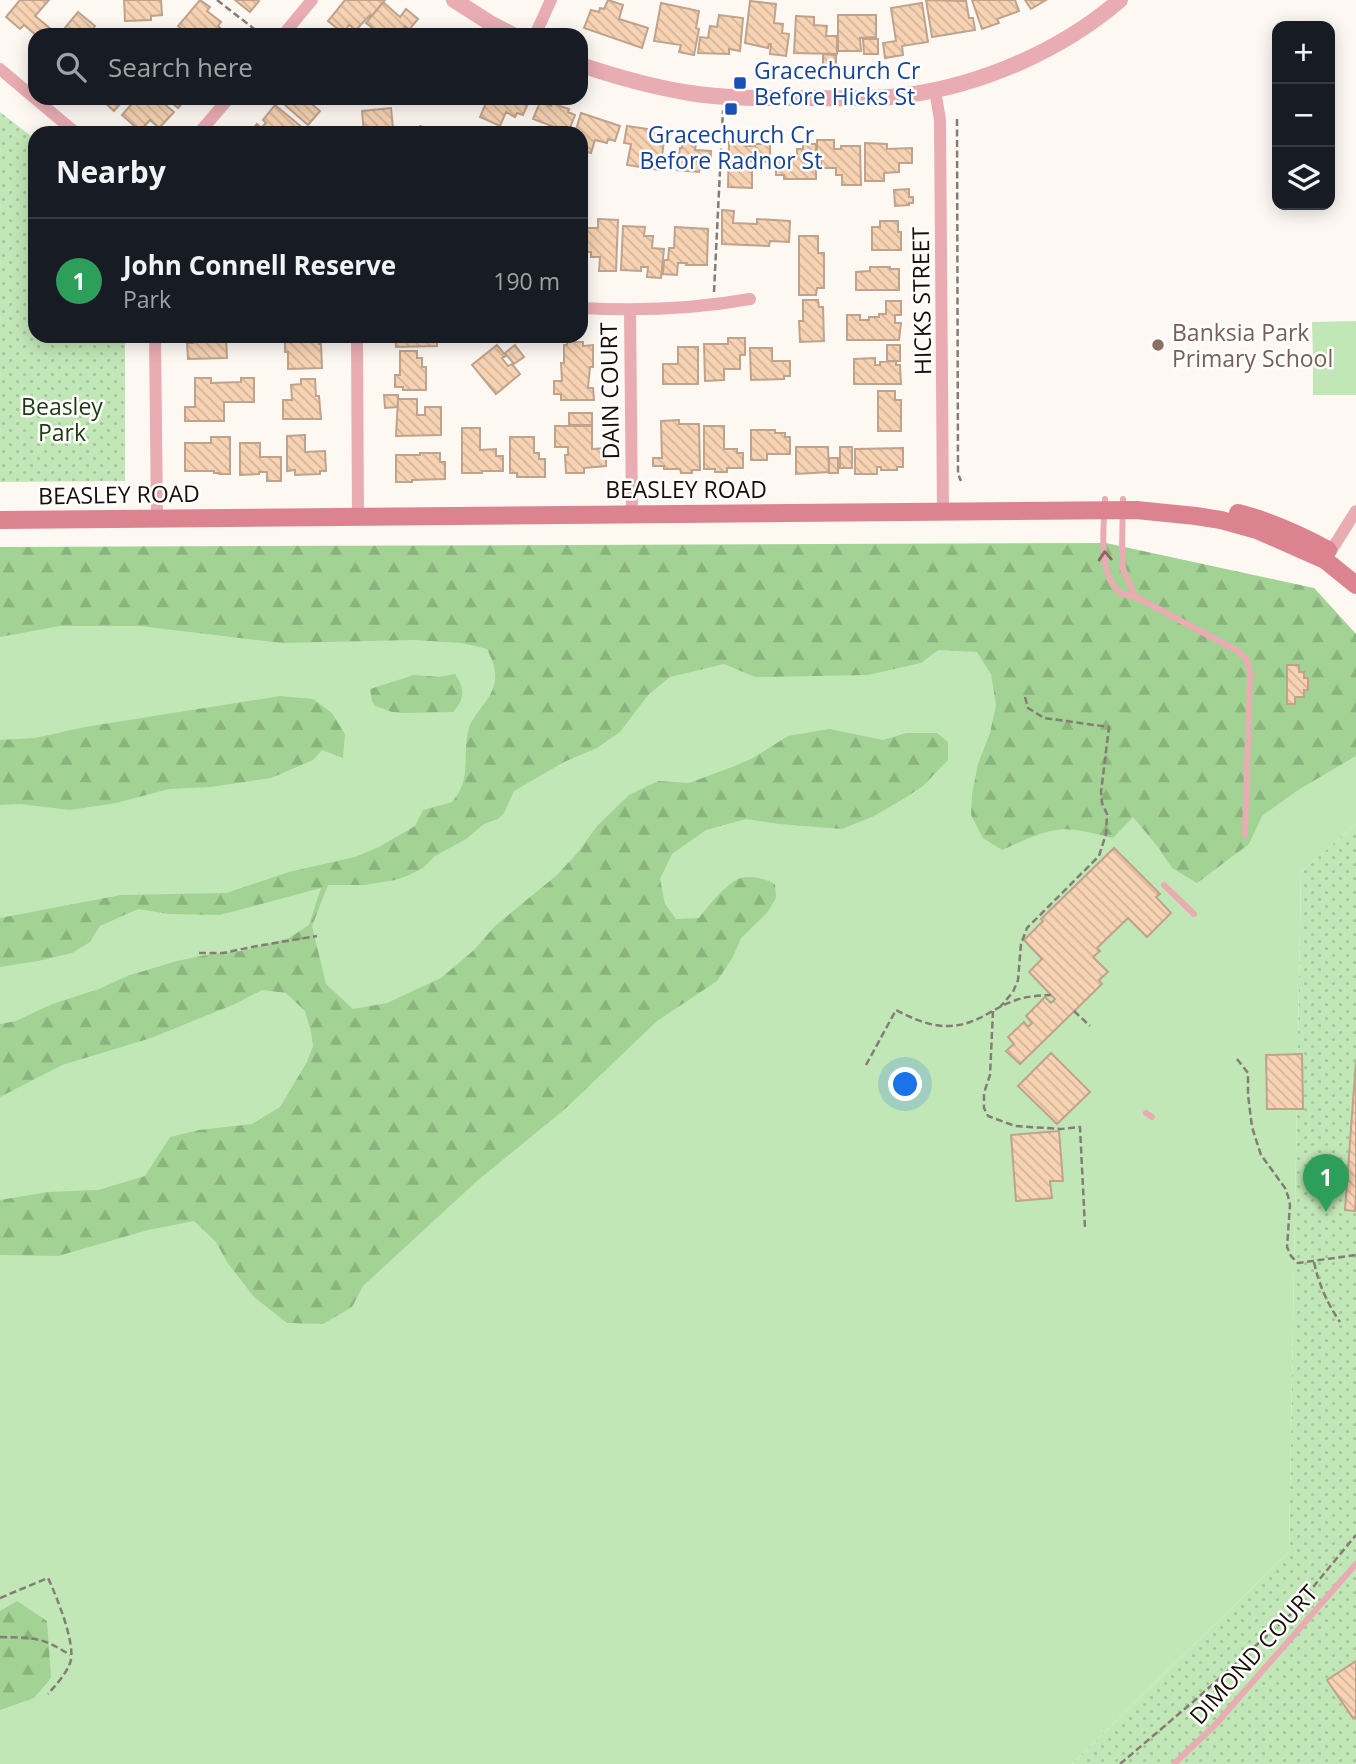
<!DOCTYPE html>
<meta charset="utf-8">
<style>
:root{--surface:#171b24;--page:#20242c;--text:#f1f3f6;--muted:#9ea1a6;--line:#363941;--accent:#d93025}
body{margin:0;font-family:"Open Sans",sans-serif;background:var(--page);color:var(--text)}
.controls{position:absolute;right:21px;top:21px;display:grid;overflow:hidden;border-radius:14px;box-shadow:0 4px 18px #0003}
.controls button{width:63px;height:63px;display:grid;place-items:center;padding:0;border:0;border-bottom:2px solid var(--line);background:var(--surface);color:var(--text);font:35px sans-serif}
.you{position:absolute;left:906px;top:1085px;width:24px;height:24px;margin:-18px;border:5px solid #fff;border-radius:50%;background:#1a73e8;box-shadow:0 0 0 10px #1a73e833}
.badge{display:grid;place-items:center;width:46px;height:46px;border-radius:50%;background:var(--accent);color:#fff;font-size:23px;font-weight:700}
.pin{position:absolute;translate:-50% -58px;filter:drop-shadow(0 2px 4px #0008)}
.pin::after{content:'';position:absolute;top:37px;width:24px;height:21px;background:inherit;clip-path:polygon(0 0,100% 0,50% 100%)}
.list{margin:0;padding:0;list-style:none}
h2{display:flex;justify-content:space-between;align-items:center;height:91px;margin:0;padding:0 28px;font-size:30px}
h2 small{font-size:23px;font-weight:400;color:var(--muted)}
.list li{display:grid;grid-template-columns:46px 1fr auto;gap:21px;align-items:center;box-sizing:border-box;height:126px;padding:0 28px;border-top:2px solid var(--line)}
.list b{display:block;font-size:26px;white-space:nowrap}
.list p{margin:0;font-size:23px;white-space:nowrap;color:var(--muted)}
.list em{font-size:23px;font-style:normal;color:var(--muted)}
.icon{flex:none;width:38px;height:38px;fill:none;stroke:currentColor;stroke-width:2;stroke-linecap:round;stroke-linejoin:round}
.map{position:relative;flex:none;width:1356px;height:1764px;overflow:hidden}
.search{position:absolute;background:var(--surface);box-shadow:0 4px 18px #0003;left:28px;top:28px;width:560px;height:77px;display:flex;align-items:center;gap:18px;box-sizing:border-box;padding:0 24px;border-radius:21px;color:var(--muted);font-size:26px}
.panel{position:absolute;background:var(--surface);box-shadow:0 4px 18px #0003;left:28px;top:126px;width:560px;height:217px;border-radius:21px}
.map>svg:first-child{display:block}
.grass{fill:#c2e7b7}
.forest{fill:url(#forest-firs)}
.park{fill:url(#park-dots)}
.building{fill:url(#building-back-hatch);stroke:#bfa38c;stroke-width:2}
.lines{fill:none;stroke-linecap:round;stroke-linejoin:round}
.path{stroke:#847d76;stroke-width:2.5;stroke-dasharray:7 3.5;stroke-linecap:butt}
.service{stroke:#e8acb2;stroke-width:6}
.minor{stroke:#e8acb2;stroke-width:12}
.tertiary{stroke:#e8acb2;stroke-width:16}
.secondary{stroke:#db848f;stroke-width:18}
.oneway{stroke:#8a6565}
.transit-dot{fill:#1a4fb4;stroke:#fff;stroke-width:2.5}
.education-dot{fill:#8d6e63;stroke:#fff;stroke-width:2.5}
.labels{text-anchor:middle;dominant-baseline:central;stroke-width:5;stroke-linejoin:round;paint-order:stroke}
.transit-label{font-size:23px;fill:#164399;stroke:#fff;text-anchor:start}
.street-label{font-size:23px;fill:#170e06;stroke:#fff}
.education-label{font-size:23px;fill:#785e54;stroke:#fff;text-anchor:start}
.park-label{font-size:23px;fill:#1b3a10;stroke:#fff}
</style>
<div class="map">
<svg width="1356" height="1764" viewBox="0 0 1356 1764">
<defs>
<pattern id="forest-firs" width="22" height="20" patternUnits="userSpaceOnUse" patternTransform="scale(1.75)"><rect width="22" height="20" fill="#a2d294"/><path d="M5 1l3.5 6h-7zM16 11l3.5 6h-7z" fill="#8bb37e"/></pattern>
<pattern id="park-dots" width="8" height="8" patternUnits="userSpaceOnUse" patternTransform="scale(1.75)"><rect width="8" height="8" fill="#c2e7b7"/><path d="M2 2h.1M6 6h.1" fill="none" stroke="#a6c59c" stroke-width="1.8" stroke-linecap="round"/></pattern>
<pattern id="building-back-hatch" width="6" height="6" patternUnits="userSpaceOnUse" patternTransform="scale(1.75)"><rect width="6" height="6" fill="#f7d3b3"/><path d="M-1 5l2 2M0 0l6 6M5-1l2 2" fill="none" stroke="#d3b498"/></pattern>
</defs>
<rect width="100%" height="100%" fill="#fef8f3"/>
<path class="grass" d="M1356 321V395H1313V361H1318V356H1313L1312 322Z
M0 548 1314 588 1356 634V824L1301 872 1289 1552 1072 1764H0Z"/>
<path class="forest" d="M1106 543 1314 588 1356 634V756L1298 790 1262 816 1249 844 1197 883 1172 868 1158 847 1133 817 1113 838C1094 834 1074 827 1056 830 1037 833 1019 843 1002 850L983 838 971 815 972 794 978 764 990 733 996 705 991 674 977 652 938 650 921 663 868 675 755 677 724 664 670 677 648 695 620 732 597 748 564 762 514 791 504 813 498 819 484 824 466 839 435 856 423 868 407 876 395 880 365 885H328L312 926 326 984 353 1009 387 1003 441 978 474 950 495 926 557 875 579 851 597 826 629 795 658 781 689 783 735 766 753 758 788 736 829 729 883 740 906 733H937L948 742V760L923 786 905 798 874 816 842 829 779 824 746 819 706 830 672 854 660 879 665 904 676 919 699 918C708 906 727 882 741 878 753 875 765 879 775 884L776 898 767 913 741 938 733 957 717 981 657 1021 565 1109 477 1181 363 1286 352 1307 323 1324 287 1323 254 1297 227 1262 216 1242 194 1221 148 1230 58 1256 0 1255V1200L48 1192 98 1190 145 1176 170 1137 199 1130 252 1124 280 1107 307 1062 313 1046 311 1032 305 1011 286 993 262 990 235 1004 151 1038 62 1065 0 1097V1024L16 1021 52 1004 99 989 127 976 177 961 211 954 242 951 289 938 309 925 321 888 220 915 169 914 138 909 100 926 90 942 72 953 38 961 0 967V918L121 895 226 893 289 872 355 857 379 847 415 826 423 810 452 802C455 798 459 793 461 788 469 770 463 747 469 728 475 711 493 699 495 680 496 667 492 660 487 649L462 643 413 640 282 643 140 626H60L0 637V547Z
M455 674C465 689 465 699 453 712L403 713 392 712 375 706 372 701 370 689 414 675 439 677Z
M280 696 313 699 332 713 345 734 343 758 322 750 313 760 271 778 211 787 169 789 116 803 70 810 20 804 0 805V740L35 738 85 727Z
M17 1601 47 1621 51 1678 34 1698 0 1710V1611Z"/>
<path class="park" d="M0 112 35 139V336H125V481L0 482Z
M1356 824V1764H1072L1289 1552 1301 872Z"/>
<path class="building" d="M20 0H49L35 16 52 30 48 35H36L24 25 20 29 6 17Z
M124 0H161L162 15 151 16V20L125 21Z
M200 0 210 7 207 11 221 22 218 26 228 35H197L191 30 188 34 178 26Z
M235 0H258L259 1 250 12Z
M345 0H385L372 16 370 15 356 30 349 25 343 33 328 21Z
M608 0 623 5 619 19 648 28 642 48 584 28 591 10 599 12 600 8 604 9Z
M926 0 966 1 969 18H973L975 30 932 37Z
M972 0H1015L1019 11 997 19 999 23 982 29Z
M1025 0H1046L1031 9Z
M750 1 776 4 774 23 783 24 782 33 789 34 786 56 770 54 771 44H769L768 48 745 43Z
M383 2 400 17 406 9 418 19 409 30 405 26 399 35H371L375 30 366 23Z
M661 3 699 11 696 28 699 29 694 55 679 52 681 45 654 41Z
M922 3 928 42 902 46 903 55 885 58 883 43 896 41 891 8Z
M78 12 95 26 89 35H59Z
M719 15 743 18 740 51 729 49V54L698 53 700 37 708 38 710 26 717 27Z
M838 15H876V37L860 38 861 51H838Z
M796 16 814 17V25L827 26 826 36H837V54L794 53Z
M863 39H878V54H864Z
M823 54 836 55V67H823Z
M103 98H122L118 103 120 104 114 111 102 100Z
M137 98H162L164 99 162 102 174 112 159 128 150 120 140 131 122 115Z
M166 98H187L178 108Z
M277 98H307L306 99 320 111 308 125Z
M488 98H522L529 101 523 115 517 113 515 117 506 112 500 126 480 117Z
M540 102 551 106 552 103 569 109 568 112 575 115 568 133H549L552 126 533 119Z
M275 105 309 133H271L263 126 266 123 263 120Z
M391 108 393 128H399V133H364L362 111Z
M581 113 620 126 615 141 608 139 607 143 595 140 591 153 581 150V133H575Z
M257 124 267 133H249Z
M420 126 440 133H417Z
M627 126 648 129V132L665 134 660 170 627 165 631 144 624 143Z
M683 138 692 139V143H696L695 150 711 151 710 170 700 169 699 172 677 170 680 148H682Z
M817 140H834V149H841V146H860L861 185H842V175H836V168H821V161H817Z
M729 142 746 143V146H755V144H770V162L745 161V167L752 168V188L728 187Z
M865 143 887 144V149L912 148V163H899V172L884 173V181H865Z
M803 144H816V179H784V175H776V159H797V149H803Z
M909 189V197H913V203H909V205L895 206 894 190Z
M722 210 734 211 733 223 757 224V219L790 221 789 242 770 241 769 246 722 244Z
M598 219 618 220 616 271H599L600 257H591V252H581L582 228H598Z
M880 221H898V232H901V250H872V227H880Z
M623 226 645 227 644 236H653L652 248 664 249 661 278 647 277 648 267H641V271L621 270Z
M675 227 708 229 707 265H686L687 263H678L677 275 663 274 664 260H668L669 248H674Z
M799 236H818V253H824V288H817L816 295H799Z
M870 267H890V269H899V290H856V272L870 271Z
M803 300H818L819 307H823L824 341 800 342 799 321H803Z
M886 301H901V315H895V323H901L899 340H847V315H860V320H869V317H879V314H886Z
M193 336H226L227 358 188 359 187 343H193Z
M285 336H319V344H321L322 368 288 369V352H285Z
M395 336H437V346L396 347Z
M728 338H745V355H740V369H724V380L705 381 704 344H728Z
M567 342H583V346L593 345V367H590L588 388H593L594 400H561V394H554V381H562L561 363H564V345H567Z
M497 345 506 356 502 358 508 366 512 364 520 374 496 394 472 365Z
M515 345 524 357 514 364 505 353Z
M887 345H900V361H887Z
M678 347H698V384H663V364H678Z
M750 348H772V361H790V376H784V379L751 380Z
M400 351H417V358H422V367H426V390H403V387H395V375H400Z
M875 358V365H880V362L896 361V365H900L901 384H854V359Z
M195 378H211V383L241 382V378H254V402H224V421H185V407H195Z
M301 379H315L316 396H319L321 419H283V400H292L291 385 301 384Z
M878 391H895V400H901V431H878Z
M384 395H398V407L385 408Z
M398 399H417V415H425V407H441V435L396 436Z
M569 413H592V425H569Z
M679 420V424H699L700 470H692V473H681L680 469H664V466H653V458H662L661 421Z
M555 426H592V449L606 448V466L584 468V473H566L565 455H568V447H555Z
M704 426H724V449H737V453H743V468H727V472H715V469H704Z
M462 428H480V450L496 449V456H503V471H482V473H462Z
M751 430H775V433H785V437H790V454H767V460H751Z
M305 435V452L325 451 326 471H320V474L295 475V470L287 471V436Z
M211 437H230V474H219V473H214V471H185V443H211Z
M510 437H534V453H539V459H545V477H517V473H510Z
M240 443H260V457H281V481H267V472H259V474L240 475Z
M796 447H828L829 472 796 474Z
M840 447H852V468H840Z
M903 448V467H897V470H881V467H877V474H855V449Z
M420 453H440V462H445V479L412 480V482H396V455H420Z
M829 458H838V473H829Z
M1287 665H1299V672H1304V678H1308V690H1304V697H1295V704H1287Z
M1114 848 1160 894 1156 897 1171 913 1147 937 1128 918 1097 948 1100 951 1093 957 1108 972 1099 980 1102 984 1020 1064 1006 1051 1014 1044 1008 1037 1024 1022 1028 1027 1032 1023 1026 1016 1045 997 1051 1003 1055 999 1029 972 1042 959 1024 940 1043 921 1041 919Z
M1051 1053 1090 1092 1057 1124 1018 1086Z
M1302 1054 1303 1109H1267L1266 1055Z
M1356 1061V1194L1355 1211 1345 1210Z
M1059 1131 1063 1181H1050L1052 1198 1016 1201 1011 1135Z
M1356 1661V1716L1353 1718 1327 1680Z"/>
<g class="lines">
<path class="path" d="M217 0 262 35
M957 119 958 474 961 481
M714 292 723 110
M1025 697 1028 708 1044 718 1109 727 1101 792 1102 803 1107 814 1106 834 1099 856 1027 928 1021 944 1018 980 1013 992 1000 1007C1019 997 1030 996 1051 995
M199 953H223L257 946 317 936
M993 1011 990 1075 984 1093V1108L988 1116 1015 1126 1061 1129 1080 1127 1085 1228
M1074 1011 1090 1026
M1237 1059 1248 1073V1095L1252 1127 1261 1155 1285 1188 1288 1196 1290 1205 1287 1247 1291 1256 1298 1263 1356 1255
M866 1065 896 1010C919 1022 943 1032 970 1022 980 1019 990 1012 1000 1007
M1314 1262C1319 1285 1327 1303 1340 1322
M0 1598 48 1578C56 1595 77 1646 70 1663 66 1674 56 1685 48 1694
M0 1637C32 1638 41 1636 70 1655
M1120 1764 1194 1701 1290 1615 1356 1535"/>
<path class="service" d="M1105 499C1104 525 1097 575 1120 592 1124 595 1131 596 1136 597L1238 651 1247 660 1250 673 1245 835
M1123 499 1122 551 1123 569 1136 597
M1164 885 1194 914
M1146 1113 1152 1117
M1174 1764 1215 1725 1356 1564"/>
<path class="minor" d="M283 35 312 0
M535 35 551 0
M0 69 76 133
M935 90 940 120 943 512
M199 133 229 98
M581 308C638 311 694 309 750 299
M630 310 632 514
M155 336 157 518
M357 336 358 517
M1327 557 1356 511"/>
<path class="tertiary" d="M454 0 490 23 513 35
M581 65C617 77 652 87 690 93 728 99 768 98 807 98 840 98 875 100 908 95 984 84 1062 50 1120 0"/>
<path class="secondary" d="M1238 513C1270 521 1299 534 1328 550
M0 520 1136 510 1196 516 1221 520 1257 530 1325 560 1356 585"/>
</g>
<defs><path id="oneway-chevron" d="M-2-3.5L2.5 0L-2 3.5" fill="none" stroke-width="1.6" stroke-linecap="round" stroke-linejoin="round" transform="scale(1.75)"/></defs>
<use class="oneway" href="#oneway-chevron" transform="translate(1105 556) rotate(-94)"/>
<g class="transit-dot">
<rect x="733" y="76" width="14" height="14" rx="3.5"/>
<rect x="724" y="102" width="14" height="14" rx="3.5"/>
</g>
<circle class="education-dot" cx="1158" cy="345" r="7"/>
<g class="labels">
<g class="transit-label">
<text x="754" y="70">Gracechurch Cr<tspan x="754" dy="26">Before Hicks St</tspan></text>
<text x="731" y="134" text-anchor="middle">Gracechurch Cr<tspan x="731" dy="26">Before Radnor St</tspan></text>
</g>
<g class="street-label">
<text transform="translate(921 301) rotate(-91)">HICKS STREET</text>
<text transform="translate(609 391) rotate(-91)">DAIN COURT</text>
<text x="686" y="489">BEASLEY ROAD</text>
<text transform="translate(119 494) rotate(-1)">BEASLEY ROAD</text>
<text transform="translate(1253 1654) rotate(-48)">DIMOND COURT</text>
</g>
<g class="education-label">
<text x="1172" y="332">Banksia Park<tspan x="1172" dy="26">Primary School</tspan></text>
</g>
<g class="park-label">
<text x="62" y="406">Beasley<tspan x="62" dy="26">Park</tspan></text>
</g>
</g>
</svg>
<div class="controls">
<button>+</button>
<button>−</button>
<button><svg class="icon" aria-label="layers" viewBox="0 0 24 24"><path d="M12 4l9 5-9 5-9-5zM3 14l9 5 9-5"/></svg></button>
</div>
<div class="you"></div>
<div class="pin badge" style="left:1326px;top:1212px;background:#2e9e5b">1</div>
<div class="search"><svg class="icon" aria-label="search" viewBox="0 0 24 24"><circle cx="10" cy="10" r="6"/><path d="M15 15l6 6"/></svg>Search here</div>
<section class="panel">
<h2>Nearby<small></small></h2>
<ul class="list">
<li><span class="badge" style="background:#2e9e5b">1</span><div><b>John Connell Reserve</b><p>Park</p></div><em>190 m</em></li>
</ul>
</section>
</div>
